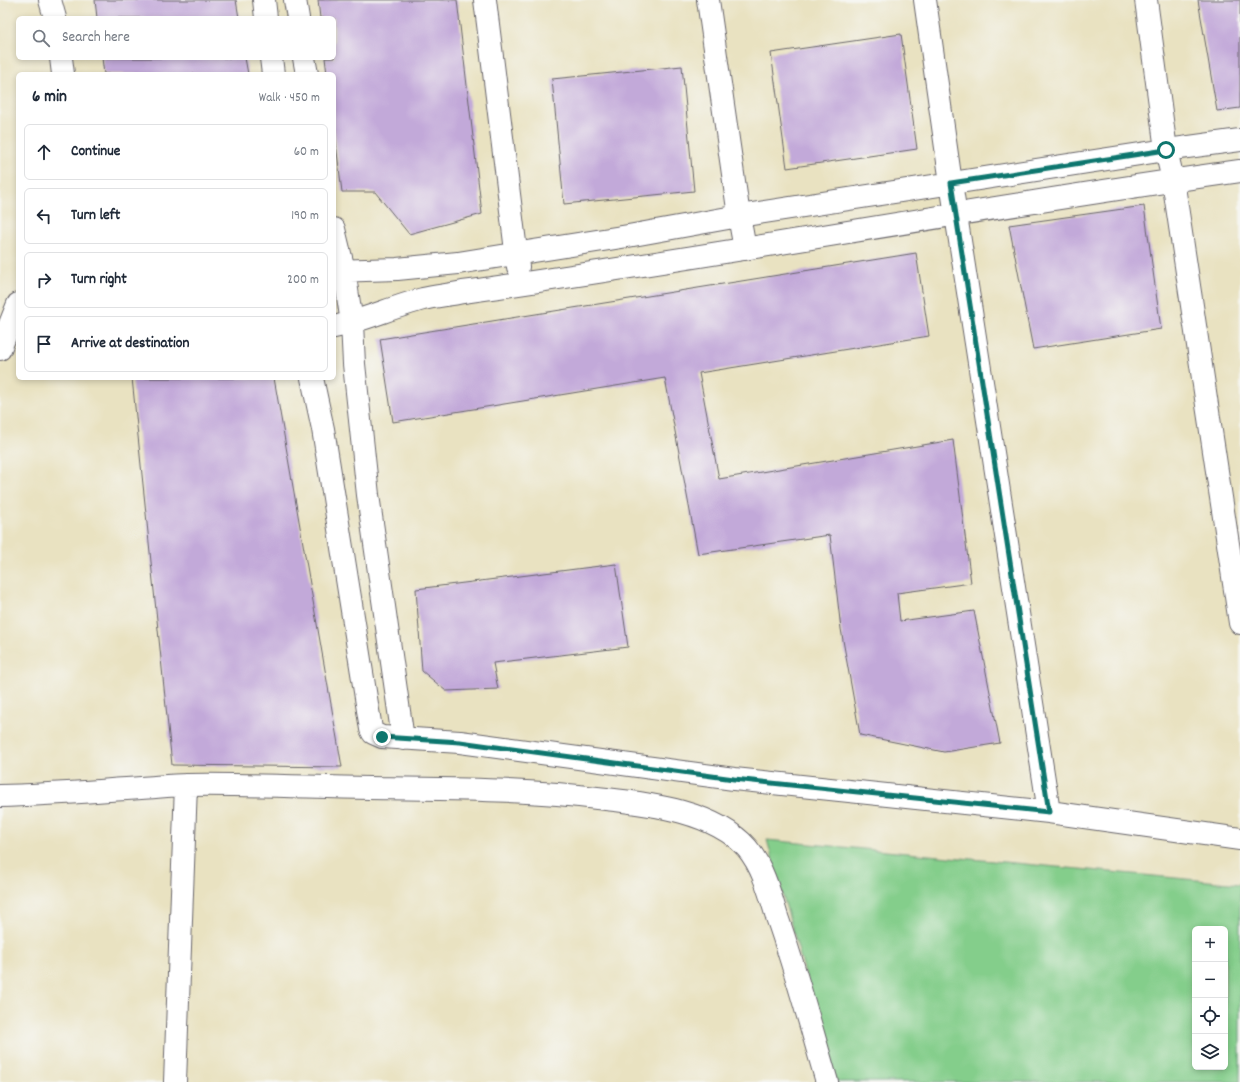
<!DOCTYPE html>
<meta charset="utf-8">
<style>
:root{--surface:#fff;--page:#f2f2f3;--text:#1f2937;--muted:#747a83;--line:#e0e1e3}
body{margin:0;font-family:Dekko,sans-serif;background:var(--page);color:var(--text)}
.controls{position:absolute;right:12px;bottom:12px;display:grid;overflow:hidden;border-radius:6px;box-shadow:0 2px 6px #0003}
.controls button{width:36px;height:36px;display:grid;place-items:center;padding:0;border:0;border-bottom:1px solid var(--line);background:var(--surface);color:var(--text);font:20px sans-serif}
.stop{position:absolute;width:12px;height:12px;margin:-9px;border:3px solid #0f766e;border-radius:50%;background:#fff}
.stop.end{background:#0f766e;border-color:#fff;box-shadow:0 1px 4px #0008}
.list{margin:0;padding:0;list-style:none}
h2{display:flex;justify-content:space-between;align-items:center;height:52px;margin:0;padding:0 16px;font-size:17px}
h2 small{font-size:13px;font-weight:400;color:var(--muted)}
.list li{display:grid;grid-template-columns:26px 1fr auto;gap:12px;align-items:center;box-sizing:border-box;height:56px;margin:0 8px 8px;padding:0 8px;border:1px solid var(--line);border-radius:6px}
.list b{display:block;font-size:15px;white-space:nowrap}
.list em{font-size:13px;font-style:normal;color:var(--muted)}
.icon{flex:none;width:22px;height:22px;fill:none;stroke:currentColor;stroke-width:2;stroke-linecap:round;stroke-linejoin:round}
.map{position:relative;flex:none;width:1240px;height:1082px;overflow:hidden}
.search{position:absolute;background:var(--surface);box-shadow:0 2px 6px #0003;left:16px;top:16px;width:320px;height:44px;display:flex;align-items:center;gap:10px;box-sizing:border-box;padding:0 14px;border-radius:6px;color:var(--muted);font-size:15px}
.panel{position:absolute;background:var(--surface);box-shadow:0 2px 6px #0003;left:16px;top:72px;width:320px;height:308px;border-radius:6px}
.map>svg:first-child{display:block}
.green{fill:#84ce8b;stroke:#537863;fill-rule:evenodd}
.building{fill:#c2a9d9}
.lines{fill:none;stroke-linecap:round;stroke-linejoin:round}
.minor-casing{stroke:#68656a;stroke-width:24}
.minor{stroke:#fff;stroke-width:22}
.route{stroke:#0f766e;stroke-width:5}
</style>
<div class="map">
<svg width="1240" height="1082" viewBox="0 0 1240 1082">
<rect width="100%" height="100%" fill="#f6f6f2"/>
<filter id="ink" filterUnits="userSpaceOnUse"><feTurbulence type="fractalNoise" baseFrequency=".025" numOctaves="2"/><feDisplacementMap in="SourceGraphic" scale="8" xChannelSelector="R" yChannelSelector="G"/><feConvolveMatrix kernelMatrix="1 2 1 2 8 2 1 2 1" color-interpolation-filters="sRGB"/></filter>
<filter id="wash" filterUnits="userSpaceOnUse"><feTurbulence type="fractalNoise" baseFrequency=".012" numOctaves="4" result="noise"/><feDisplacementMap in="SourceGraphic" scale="16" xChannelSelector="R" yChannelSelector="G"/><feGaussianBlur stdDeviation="0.9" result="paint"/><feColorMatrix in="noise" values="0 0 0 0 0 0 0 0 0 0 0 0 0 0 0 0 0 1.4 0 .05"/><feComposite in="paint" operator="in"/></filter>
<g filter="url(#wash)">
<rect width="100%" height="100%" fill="#e9e2c1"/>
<path class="green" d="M767 840 1240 884V1082H836ZM1195 929H1225V1067H1195Z"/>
<g id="blocks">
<path class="building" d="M95 0H236L239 18H97Z
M318 0H457L482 214 409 234 375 192H342L334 128V74H327L325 58H334V18H320Z
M1198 0H1240V108L1217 111Z
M901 34 917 149 787 168 771 53Z
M102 58H245L248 74H104Z
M682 66 694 191 564 204 552 79Z
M1144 206 1161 329 1033 349 1009 225Z
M916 253 929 336 699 373 719 479 953 440 971 583 897 593 900 621 974 611 1000 743 944 752 860 735 841 629 830 535 698 554 665 378 393 422 380 339Z
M132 378H274L342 767 172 765Z
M616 564 628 647 493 663 498 689 446 691 422 671 416 589Z"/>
</g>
</g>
<g filter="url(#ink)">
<use href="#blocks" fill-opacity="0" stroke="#68656a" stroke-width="1"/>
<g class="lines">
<defs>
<path id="minor" d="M50 0 55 18
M264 0 266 18
M295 0 298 18
M485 0 518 267
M708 0 739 216 745 249
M925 0 951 183 1049 812
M1146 0 1166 150 1173 180 1240 623
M61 58 63 74
M271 58 273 74
M304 58 307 74
M334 229 344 270 352 323 354 364 368 495 403 739
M334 271 397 269 458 263 628 236 739 216 1166 150 1240 140
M334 327C364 320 393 307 423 299 436 296 449 295 463 292 722 256 980 207 1240 171
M0 349 18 304
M312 378 323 429 371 729 373 733 382 737 460 742 734 779 1049 812 1240 839
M0 796C47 795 94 791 141 788 157 787 172 785 187 785 248 784 308 787 369 788 449 789 527 789 606 799 652 804 715 812 747 848 763 867 770 894 777 917 796 971 811 1027 827 1082
M175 1082 186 785"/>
</defs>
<use href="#minor" class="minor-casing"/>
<use href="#minor" class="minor"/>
</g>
</g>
<g class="lines" filter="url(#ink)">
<path class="route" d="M382 737 460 742 734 779 1049 812 951 183 1166 150"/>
</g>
</svg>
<div class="controls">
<button>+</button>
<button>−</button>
<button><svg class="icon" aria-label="locate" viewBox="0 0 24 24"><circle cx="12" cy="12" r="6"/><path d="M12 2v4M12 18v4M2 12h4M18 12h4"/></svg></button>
<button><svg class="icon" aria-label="layers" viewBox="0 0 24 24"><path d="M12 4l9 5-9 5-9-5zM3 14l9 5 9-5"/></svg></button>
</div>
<div class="stop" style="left:1166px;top:150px"></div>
<div class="stop end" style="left:382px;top:737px"></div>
<div class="search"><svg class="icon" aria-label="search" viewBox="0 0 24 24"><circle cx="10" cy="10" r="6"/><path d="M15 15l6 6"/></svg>Search here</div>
<section class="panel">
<h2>6 min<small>Walk · 450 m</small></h2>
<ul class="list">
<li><svg class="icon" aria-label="ahead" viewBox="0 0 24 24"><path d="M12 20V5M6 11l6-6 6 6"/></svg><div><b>Continue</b></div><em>60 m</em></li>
<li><svg class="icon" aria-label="left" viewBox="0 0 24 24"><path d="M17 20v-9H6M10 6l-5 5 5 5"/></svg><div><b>Turn left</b></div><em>190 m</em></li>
<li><svg class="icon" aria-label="right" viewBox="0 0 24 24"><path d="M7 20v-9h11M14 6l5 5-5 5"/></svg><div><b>Turn right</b></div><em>200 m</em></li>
<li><svg class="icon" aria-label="arrive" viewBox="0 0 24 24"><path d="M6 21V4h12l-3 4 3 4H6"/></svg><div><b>Arrive at destination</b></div></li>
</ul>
</section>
</div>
